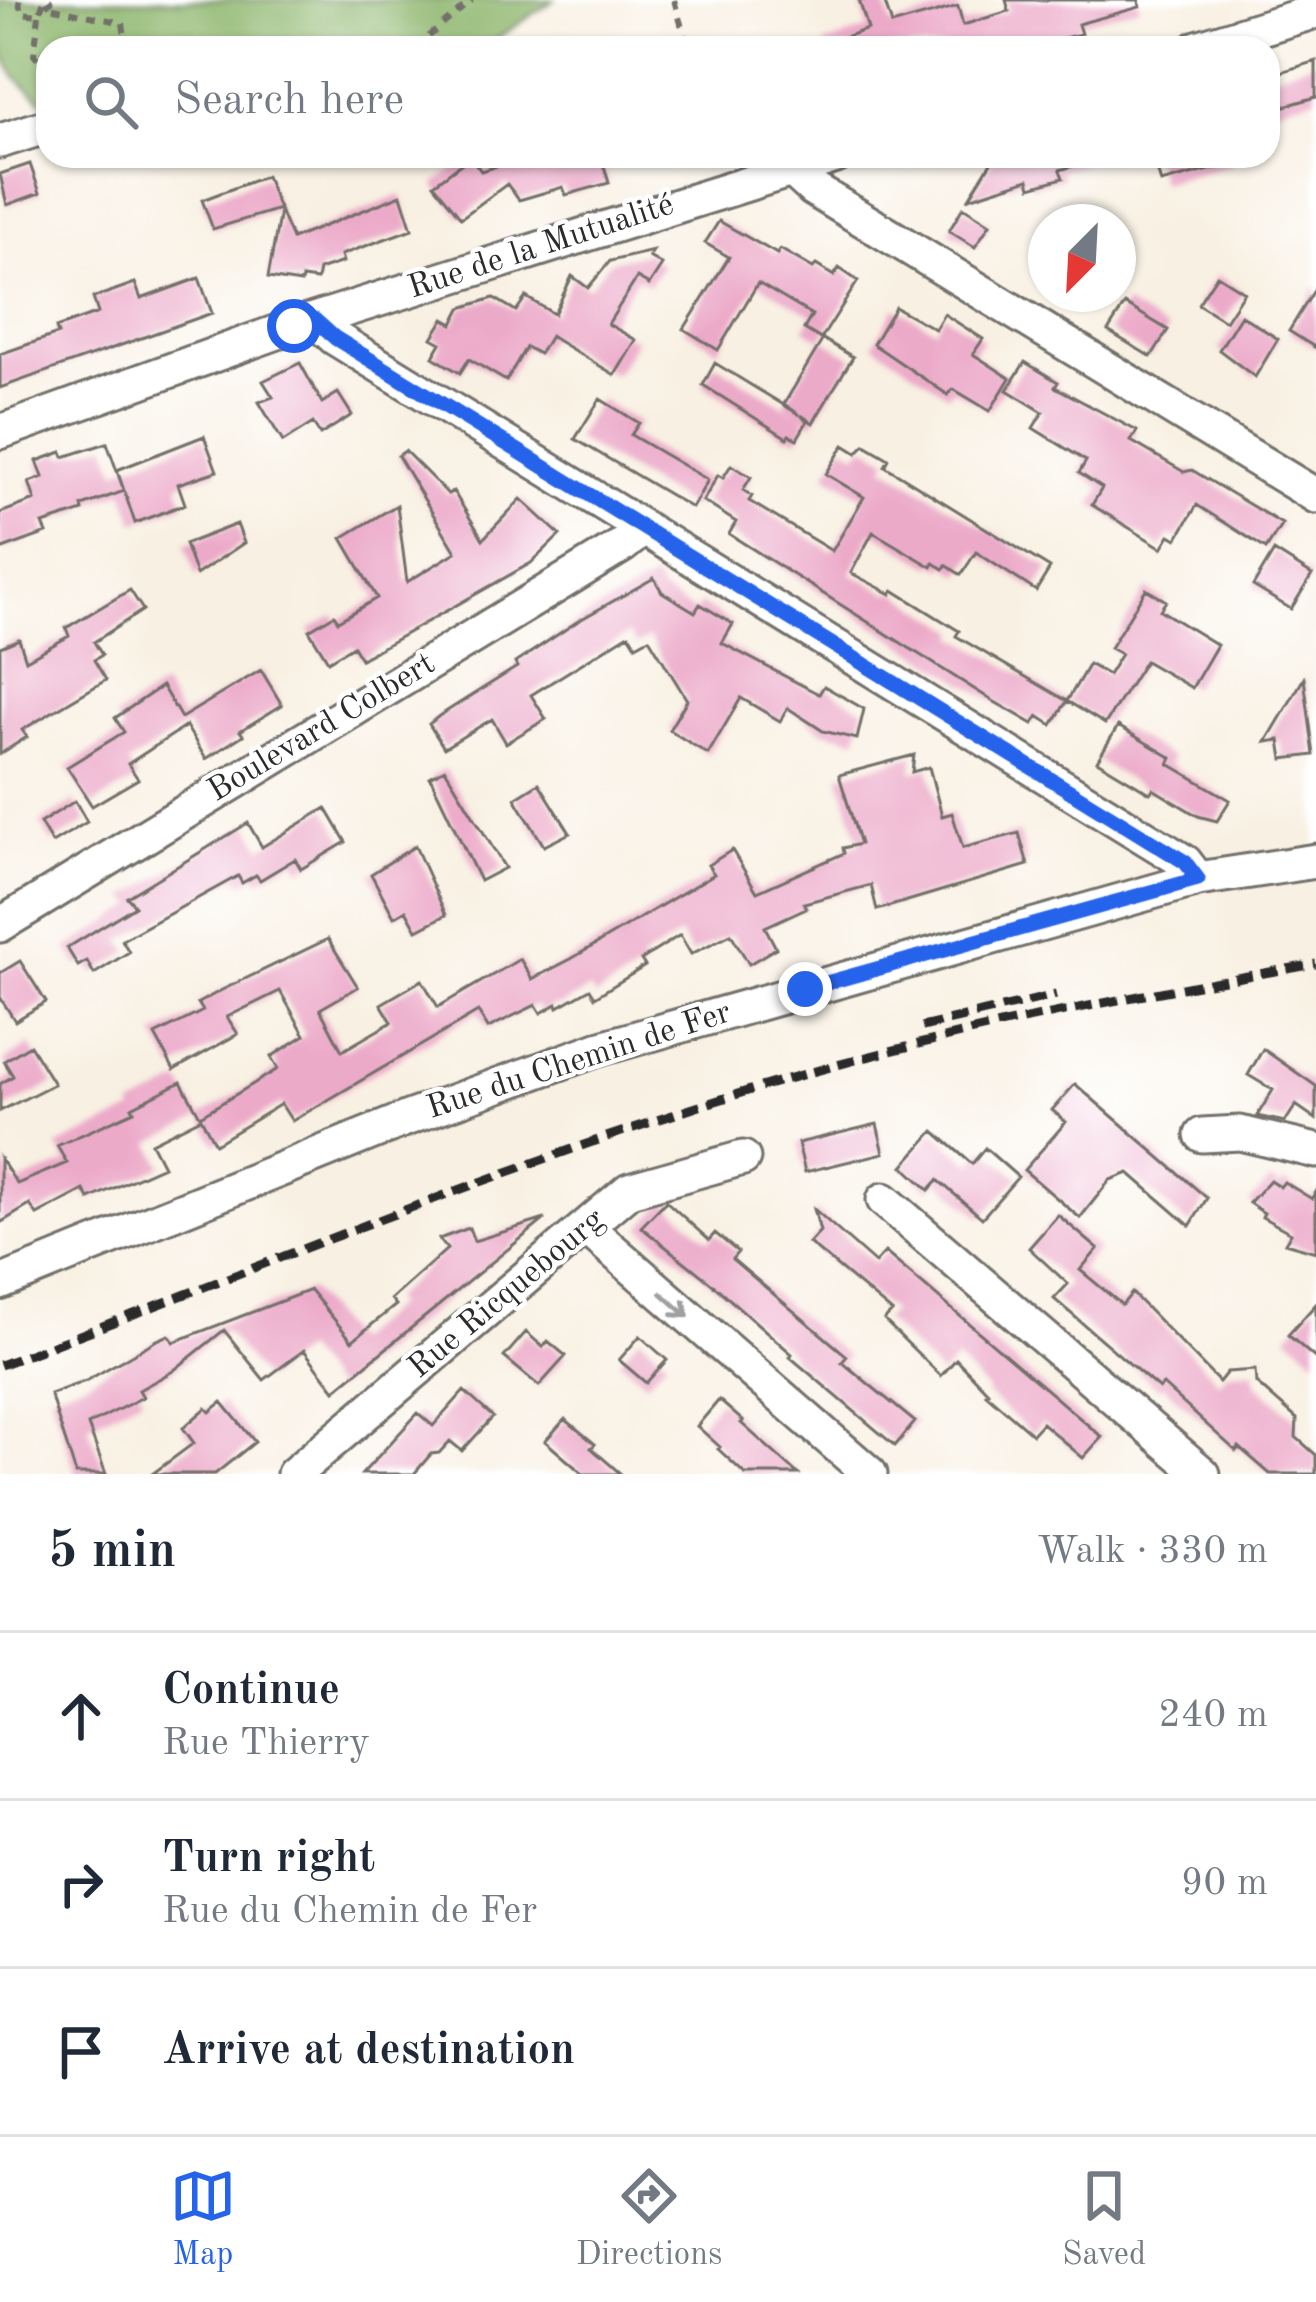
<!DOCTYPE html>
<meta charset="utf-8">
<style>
:root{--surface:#fff;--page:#f6f6f7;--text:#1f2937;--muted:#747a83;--line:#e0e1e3;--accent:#2563eb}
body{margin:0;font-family:"Old Standard TT",serif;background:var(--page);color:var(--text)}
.compass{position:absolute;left:1028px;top:204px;width:108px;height:108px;border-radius:50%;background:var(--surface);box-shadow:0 3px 9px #0004;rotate:204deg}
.stop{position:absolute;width:36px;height:36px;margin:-27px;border:9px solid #2563eb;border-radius:50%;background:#fff}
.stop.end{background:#2563eb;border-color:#fff;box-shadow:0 3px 12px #0008}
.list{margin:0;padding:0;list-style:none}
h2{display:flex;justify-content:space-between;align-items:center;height:156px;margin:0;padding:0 48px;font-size:51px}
h2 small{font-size:39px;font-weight:400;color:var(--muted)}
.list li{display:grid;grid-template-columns:78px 1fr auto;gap:36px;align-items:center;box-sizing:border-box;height:168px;padding:0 48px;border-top:3px solid var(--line)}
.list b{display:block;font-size:45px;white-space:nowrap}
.list p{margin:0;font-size:39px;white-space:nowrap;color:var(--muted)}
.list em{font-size:39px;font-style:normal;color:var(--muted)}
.icon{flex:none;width:66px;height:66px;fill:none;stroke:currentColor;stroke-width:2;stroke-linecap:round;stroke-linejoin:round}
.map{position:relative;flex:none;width:1316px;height:1474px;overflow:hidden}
.search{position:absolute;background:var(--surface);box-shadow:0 3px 9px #0004;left:36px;right:36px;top:36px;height:132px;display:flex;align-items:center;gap:30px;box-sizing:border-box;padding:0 42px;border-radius:36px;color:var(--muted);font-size:45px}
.sheet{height:660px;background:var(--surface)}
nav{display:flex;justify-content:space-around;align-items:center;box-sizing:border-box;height:168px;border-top:3px solid var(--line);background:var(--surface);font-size:33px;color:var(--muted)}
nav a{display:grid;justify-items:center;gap:6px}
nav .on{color:var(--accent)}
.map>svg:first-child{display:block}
.forest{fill:#8cb56c;stroke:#5c704c;stroke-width:3}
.building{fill:#ecaac9}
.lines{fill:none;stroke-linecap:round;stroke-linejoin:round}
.minor-casing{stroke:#73706b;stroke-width:39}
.path{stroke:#73706b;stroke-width:6;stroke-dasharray:9 9;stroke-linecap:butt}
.minor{stroke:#fff;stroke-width:33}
.rail{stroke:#2b2b2b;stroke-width:9;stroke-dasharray:18 9;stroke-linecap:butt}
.oneway{stroke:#a0a0a0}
.route{stroke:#2563eb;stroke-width:15}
.labels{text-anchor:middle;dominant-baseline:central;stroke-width:9;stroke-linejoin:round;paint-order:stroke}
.street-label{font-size:33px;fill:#2b2b2b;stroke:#fff}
</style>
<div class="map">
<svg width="1316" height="1474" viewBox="0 0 1316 1474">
<rect width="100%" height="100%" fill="#fff"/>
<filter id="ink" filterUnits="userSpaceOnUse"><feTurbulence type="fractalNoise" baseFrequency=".00833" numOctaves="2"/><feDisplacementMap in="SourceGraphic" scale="24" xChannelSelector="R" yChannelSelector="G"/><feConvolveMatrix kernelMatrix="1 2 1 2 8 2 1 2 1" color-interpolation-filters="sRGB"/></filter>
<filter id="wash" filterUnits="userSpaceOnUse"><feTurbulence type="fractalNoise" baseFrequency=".004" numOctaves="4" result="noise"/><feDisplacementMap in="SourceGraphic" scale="48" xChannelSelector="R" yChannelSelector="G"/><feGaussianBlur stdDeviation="2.7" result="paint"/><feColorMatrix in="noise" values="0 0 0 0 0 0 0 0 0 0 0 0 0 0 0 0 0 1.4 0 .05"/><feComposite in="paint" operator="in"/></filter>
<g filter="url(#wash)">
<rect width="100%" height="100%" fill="#f8f0e2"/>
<path class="forest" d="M0 0H554L483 48H48V105C1 69 0 59 0 0Z"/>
<g id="blocks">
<path class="building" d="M859 0H884L892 25 958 6 963 25 1009 11 1006 0H1139L1140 7 1078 24 1081 34 1020 48H825L824 44 868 29Z
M1316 61V97L1268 111V76Z
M529 156H601L609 183 566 195 563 187 519 200 507 184 461 218 434 184 470 157 481 171Z
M995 156H1085L1086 162 1060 170 1063 178 1031 187 1029 179 969 198Z
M1153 156H1231L1232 164 1161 183Z
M30 164 40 193 7 205 0 174Z
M266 176 279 209 213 229 202 200Z
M401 195 412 229 341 255 343 262 319 270 317 280 302 278 301 283 268 278 280 211 292 239Z
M963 207 990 224 975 247 949 231Z
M719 221 777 254 780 249 813 268 816 265 834 276 839 268 858 281 821 339 804 329 812 315 758 283 718 350 684 329 729 257 705 243Z
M653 251 649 257 662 265 649 285 637 278 608 324 636 340 615 375 550 336 539 354 526 347 506 381 469 359 460 373 433 357 441 343 432 338 444 319 453 324 461 308 494 298 516 311 526 297 554 314 572 276 588 288 610 261Z
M1217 275 1244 292 1225 321 1198 304Z
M199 278 212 313 0 388V354L58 334 56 328 98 313 93 298 135 283 141 299Z
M1316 287V348L1289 331Z
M1125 304 1168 330 1151 357 1108 331Z
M895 307 935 329 944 314 983 339 973 354 1010 378 990 411 953 389 948 395 873 344Z
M1241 315 1278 339 1255 377 1219 350Z
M823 339 853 357 813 423 801 415 807 422 797 439 789 435 787 438 703 385 715 363 800 415 784 404Z
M1025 362 1058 382 1055 387 1137 431 1131 441 1184 472 1192 470 1282 524 1266 549 1197 505 1177 539 1170 535 1162 548 1092 505 1102 488 1079 473 1086 461 1033 428 1043 412 1007 390Z
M300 363 322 403 338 393 352 415 320 435 313 423 283 442 259 402 273 397 263 381Z
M600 399 639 423 631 435 708 480 692 508 575 439Z
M204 436 217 471 178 484 185 504 135 523 117 470Z
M107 443 124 491 82 506 83 511 43 524 47 533 0 550V513L35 500 29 482 43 477 37 461 62 452 64 457Z
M844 445 857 453 865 445 889 459 885 466 1050 568 1036 591 976 552 961 575 946 565 944 569 934 563 932 567 873 532 851 573 891 594 893 590 959 631 956 636 1067 701 1052 725 1038 716 1033 724 993 701 729 534 736 522 703 501 718 475 723 478 731 465 751 477 743 490 752 496 749 501 832 551 864 497 826 474Z
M405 451 448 494 453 491 483 539 521 499 560 535 531 563 361 659 353 646 328 661 309 630 334 615 338 621 377 598 342 538 397 505 407 582 456 552 398 456Z
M237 524 244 543 196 575 185 544Z
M1274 551 1312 575 1291 609 1253 586Z
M654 578 662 592 695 612 700 604 733 624 722 643 813 691 819 694 824 686 864 709 857 739 823 731 788 708 780 721 741 698 708 754 669 730 687 700 649 638 636 645 629 634 531 695 546 719 506 743 492 719 444 748 429 724 439 716 517 667 515 663 578 621Z
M1146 589 1166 601 1160 610 1217 645 1192 688 1145 661 1105 724 1067 701 1089 664 1108 675 1121 654 1110 648Z
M130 590 143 610 94 642 102 655 94 660 106 680 22 730 27 737 0 754V647L19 639 26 660 69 636 66 628Z
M261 670 282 705 240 731 243 735 206 759 186 726 128 764 138 779 92 806 67 767 124 732 115 718 162 686 181 718Z
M1304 678 1314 755 1283 759 1280 740 1266 742Z
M1118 726 1172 758 1169 764 1230 800 1217 821 1198 816 1153 789 1150 793 1097 761Z
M914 755 912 772 929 767 942 816 952 813 963 848 1019 833 1028 865 877 910 871 885 804 903 806 908 765 927 776 948 749 964 731 934 691 954 680 935 641 960 645 966 595 997 590 989 558 1007 557 1004 541 1013 536 1005 488 1028 478 1012 292 1121 281 1104 215 1144 201 1118 151 1143 163 1166 89 1199 84 1190 37 1215 30 1205 0 1223V1158L17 1184 67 1163 57 1146 134 1111 132 1107 181 1082 200 1116 278 1069 271 1057 305 1035 280 991 227 1017 238 1034 174 1070 155 1035 203 1011 198 1003 222 990 328 939 358 987 320 1009 342 1051 392 1022 381 1004 422 980 438 1007 520 959 532 979 571 959 714 874 708 865 732 850 757 892 844 853 843 848 860 844 839 775Z
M445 769 505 868 480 881 430 777Z
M539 783 570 833 544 846 515 798Z
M75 801 87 822 52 843 40 823Z
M326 808 346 842 301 869 295 859 260 880 256 875 242 883 238 876 122 940 129 952 94 974 87 961 78 966 67 948 135 906 127 897 248 823 262 847Z
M415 846 446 915 417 930 406 910 394 917 371 874Z
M20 961 46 1002 15 1021 0 997V973Z
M30 1045 54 1084 0 1111V1084L13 1076 4 1061Z
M1263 1049 1316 1086V1119L1296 1105 1285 1122 1257 1116 1273 1090 1248 1075Z
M1075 1084 1207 1198 1190 1226 1129 1173 1110 1180 1080 1218 1024 1170 1066 1122 1052 1110Z
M877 1124 884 1153 805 1172 798 1143Z
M934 1131 972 1164 985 1148 1018 1177 982 1218 938 1180 929 1190 903 1166Z
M1270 1180 1280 1187 1284 1182 1312 1199 1316 1192V1252L1285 1243 1291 1233 1262 1217 1264 1213 1249 1203Z
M666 1201 709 1240 715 1233 738 1252 732 1259 847 1356 842 1362 915 1422 895 1446 790 1357 792 1354 711 1283 641 1227Z
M814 1209 875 1263 885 1252 1102 1437 1083 1458 1042 1423 1032 1434 986 1394 988 1392 956 1359 941 1376 884 1320 892 1312 809 1243 820 1231Z
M1058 1215 1098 1249 1080 1270 1122 1305 1132 1293 1219 1382 1227 1372 1255 1370 1256 1383 1297 1419 1296 1437 1316 1455V1474H1270L1239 1447 1236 1451 1163 1385 1159 1389 1054 1299 1068 1284 1029 1248Z
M545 1219 335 1390 304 1350 264 1380 224 1330 173 1371 139 1390 143 1397 88 1425 106 1474H76L50 1394 86 1381 157 1340 169 1335 174 1342 310 1290 352 1341 396 1305 391 1299 447 1249 439 1239 469 1228 474 1241Z
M1316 1304V1359L1288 1335Z
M526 1332 543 1347 548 1341 566 1356 539 1386 504 1357Z
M640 1336 667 1360 646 1383 619 1360Z
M464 1391 493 1417 462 1451 450 1441 439 1453 431 1454 414 1474H362L418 1413 433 1426Z
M719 1400 743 1421 741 1423 798 1474H745L718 1449 720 1447 697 1426Z
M222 1402 255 1442 215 1474H152L194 1443 183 1428 206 1408 210 1412Z
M565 1419 595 1444 591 1448 621 1474H583L545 1441Z"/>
</g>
</g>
<g filter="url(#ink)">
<use href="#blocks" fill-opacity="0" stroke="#73706b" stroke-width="3"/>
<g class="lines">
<defs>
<path id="minor" d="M1197 48 1316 11
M0 141 48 126
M792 170 813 189 1316 496
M315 320 335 338 1185 862 1198 879
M0 432 294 326 836 156
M0 925 623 545 643 529
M1202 1135 1240 1133 1316 1151
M884 1200 1203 1474
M587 1228 870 1474
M0 1283 408 1118 598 1049 1198 879 1316 861
M294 1474 629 1190 743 1158"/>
</defs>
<use href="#minor" class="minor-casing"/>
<path class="path" d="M19 0 21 13 39 15 44 0
M53 0 45 6 123 23 125 37 121 48
M674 0 688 48
M39 15 34 55 48 70
M415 48 472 0"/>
<use href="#minor" class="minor"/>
<path class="rail" d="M922 1027 1056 995
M0 1365C246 1273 490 1171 741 1093 928 1035 1123 997 1316 964"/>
</g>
<defs><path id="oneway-shaft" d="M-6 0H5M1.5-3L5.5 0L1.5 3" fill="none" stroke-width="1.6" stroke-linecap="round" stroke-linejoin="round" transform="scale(3)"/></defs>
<use class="oneway" href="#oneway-shaft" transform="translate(675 1305) rotate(41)"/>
</g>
<g class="lines" filter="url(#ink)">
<path class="route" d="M294 326 315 320 335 338 1185 862 1198 879 805 989"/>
</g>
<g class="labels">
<g class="street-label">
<text transform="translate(541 247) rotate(-18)">Rue de la Mutualité</text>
<text transform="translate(322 728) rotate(-31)">Boulevard Colbert</text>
<text transform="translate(579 1061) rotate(-18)">Rue du Chemin de Fer</text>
<text transform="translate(507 1294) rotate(-40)">Rue Ricquebourg</text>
</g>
</g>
</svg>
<svg class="compass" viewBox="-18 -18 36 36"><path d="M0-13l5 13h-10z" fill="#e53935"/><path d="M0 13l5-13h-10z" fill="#747a83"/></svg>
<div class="stop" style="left:294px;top:326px"></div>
<div class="stop end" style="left:805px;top:989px"></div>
<div class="search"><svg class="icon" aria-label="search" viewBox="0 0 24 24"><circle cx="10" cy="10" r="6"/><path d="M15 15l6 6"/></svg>Search here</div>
</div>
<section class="sheet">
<h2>5 min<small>Walk · 330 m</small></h2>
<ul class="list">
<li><svg class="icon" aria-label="ahead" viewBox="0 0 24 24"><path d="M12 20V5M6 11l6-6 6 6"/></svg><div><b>Continue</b><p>Rue Thierry</p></div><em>240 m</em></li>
<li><svg class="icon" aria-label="right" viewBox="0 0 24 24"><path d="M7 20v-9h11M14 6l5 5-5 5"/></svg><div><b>Turn right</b><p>Rue du Chemin de Fer</p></div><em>90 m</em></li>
<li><svg class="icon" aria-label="arrive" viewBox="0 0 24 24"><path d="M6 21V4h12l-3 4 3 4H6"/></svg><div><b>Arrive at destination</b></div></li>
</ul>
</section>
<nav>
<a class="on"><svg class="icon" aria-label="map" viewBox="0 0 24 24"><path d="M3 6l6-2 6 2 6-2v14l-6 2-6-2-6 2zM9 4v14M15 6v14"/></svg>Map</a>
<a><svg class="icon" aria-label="directions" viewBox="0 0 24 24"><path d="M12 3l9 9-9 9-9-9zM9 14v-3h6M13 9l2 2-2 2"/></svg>Directions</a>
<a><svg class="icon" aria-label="saved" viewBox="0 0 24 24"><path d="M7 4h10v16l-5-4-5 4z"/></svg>Saved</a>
</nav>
